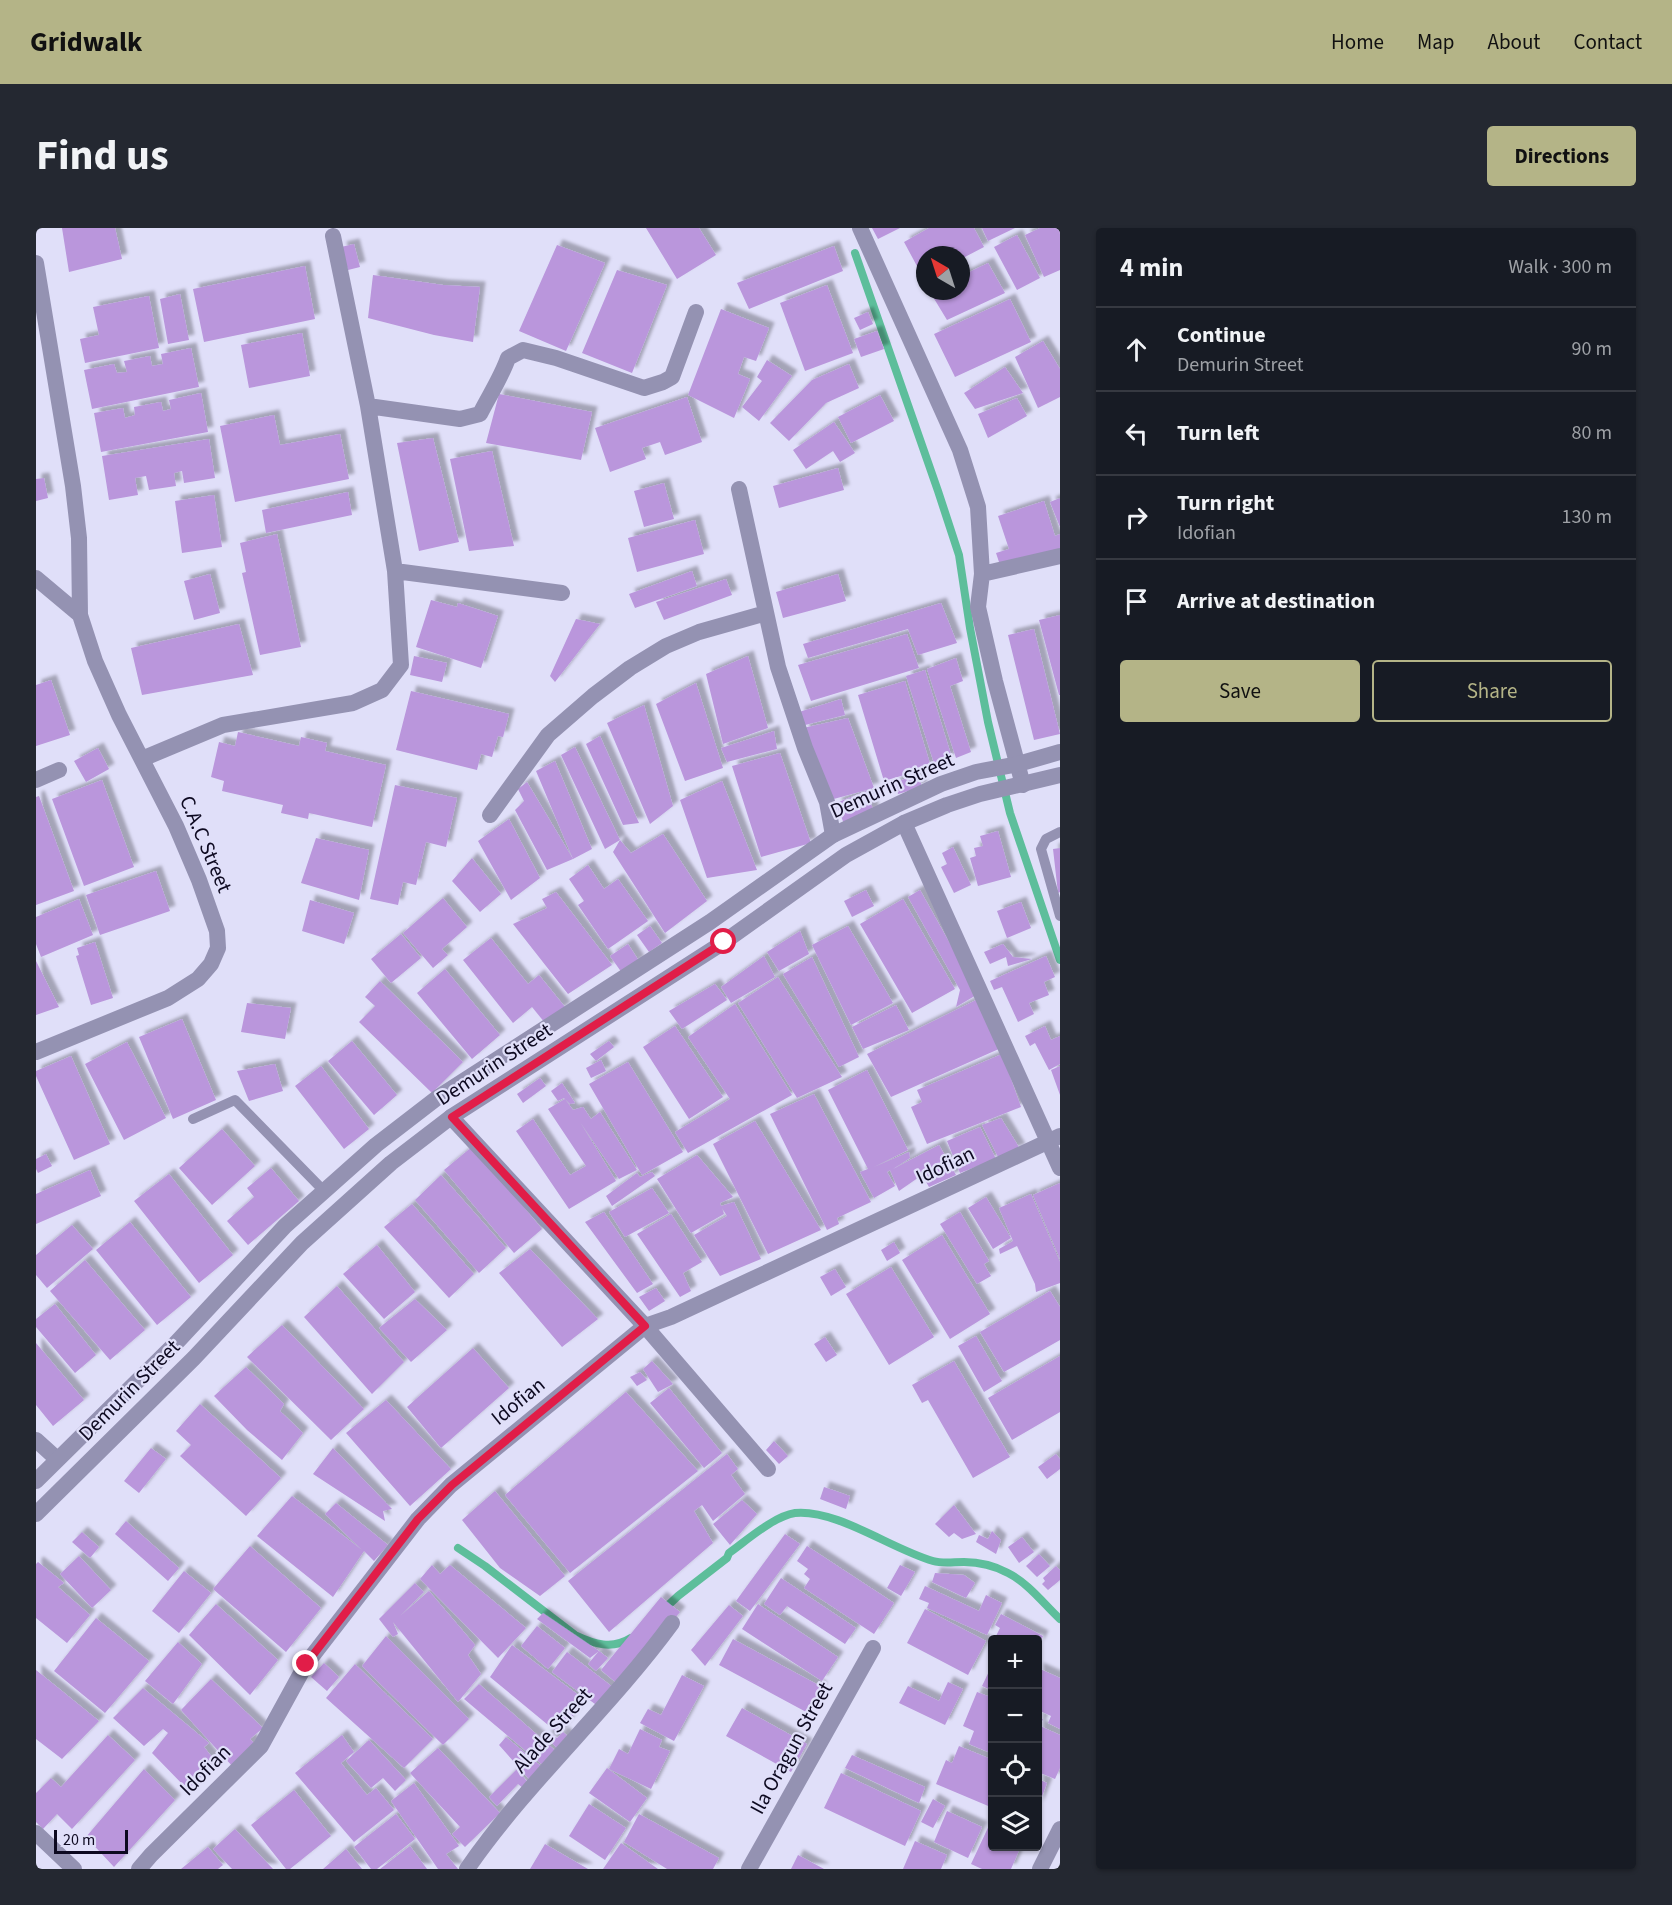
<!DOCTYPE html>
<meta charset="utf-8">
<style>
:root{--surface:#171b24;--page:#242831;--text:#f1f3f6;--muted:#9ea1a6;--line:#363941;--accent:#b4b487}
body{margin:0;font-family:"Source Sans 3",sans-serif;background:var(--page);color:var(--text)}
.controls{position:absolute;right:18px;bottom:18px;display:grid;overflow:hidden;border-radius:6px;box-shadow:0 2px 4px #0004}
.controls button{width:54px;height:54px;display:grid;place-items:center;padding:0;border:0;border-bottom:2px solid var(--line);background:var(--surface);color:var(--text);font:30px sans-serif}
.compass{position:absolute;left:880px;top:18px;width:54px;height:54px;border-radius:50%;background:var(--surface);box-shadow:0 2px 4px #0004;rotate:321deg}
.scale{position:absolute;left:18px;bottom:15px;width:74px;box-sizing:border-box;padding-left:6px;border:3px solid #0d0920;border-top:0;font-size:16px;line-height:21px;white-space:nowrap;color:#0d0920;-webkit-text-stroke:4px #e0dff9;paint-order:stroke}
.stop{position:absolute;width:18px;height:18px;margin:-14px;border:4px solid #e11d48;border-radius:50%;background:#fff}
.stop.end{background:#e11d48;border-color:#fff;box-shadow:0 2px 6px #0008}
.list{margin:0;padding:0;list-style:none}
h2{display:flex;justify-content:space-between;align-items:center;height:78px;margin:0;padding:0 24px;font-size:26px}
h2 small{font-size:20px;font-weight:400;color:var(--muted)}
.list li{display:grid;grid-template-columns:39px 1fr auto;gap:18px;align-items:center;box-sizing:border-box;height:84px;padding:0 24px;border-top:2px solid var(--line)}
.list b{display:block;font-size:22px;white-space:nowrap}
.list p{margin:0;font-size:20px;white-space:nowrap;color:var(--muted)}
.list em{font-size:20px;font-style:normal;color:var(--muted)}
.actions{display:flex;gap:12px;padding:18px 24px}
.actions a{flex:1;padding:14px 0;border:2px solid var(--accent);border-radius:6px;text-align:center;font-size:21px;color:var(--accent)}
.actions .main{background:var(--accent);color:#111}
.icon{flex:none;width:33px;height:33px;fill:none;stroke:currentColor;stroke-width:2;stroke-linecap:round;stroke-linejoin:round}
.map{position:relative;flex:none;width:1024px;height:1641px;overflow:hidden;border-radius:6px}
header{display:flex;align-items:center;gap:36px;box-sizing:border-box;height:84px;padding:0 30px;background:var(--accent);color:#111}
header strong{font-size:28px}
nav{display:flex;gap:33px;margin-inline-start:auto;font-size:21px}
.intro{display:flex;align-items:center;justify-content:space-between;box-sizing:border-box;height:144px;padding:0 36px}
h1{margin:0;font-size:42px}
.button{padding:15px 27px;border-radius:6px;background:var(--accent);color:#111;font-size:21px;font-weight:700}
main{display:flex;gap:36px;padding:0 36px}
aside{flex:1;background:var(--surface);border-radius:6px;box-shadow:0 2px 4px #0004}
.map>svg:first-child{display:block}
.lines{fill:none;stroke-linecap:round;stroke-linejoin:round}
.stream{stroke:#5dbe9b;stroke-width:8}
.building{fill:#ba96dc;filter:url(#shadow)}
.service{stroke:#9492b2;stroke-width:10}
.minor{stroke:#9492b2;stroke-width:16}
.tertiary{stroke:#9492b2;stroke-width:16}
.route{stroke:#e11d48;stroke-width:8}
.labels{text-anchor:middle;dominant-baseline:central;stroke-width:4.5;stroke-linejoin:round;paint-order:stroke}
.street-label{font-size:21px;fill:#0d0920;stroke:#e0dff9}
</style>
<header>
<strong>Gridwalk</strong>
<nav><a>Home</a><a>Map</a><a>About</a><a>Contact</a></nav>
</header>
<div class="intro"><h1>Find us</h1><a class="button">Directions</a></div>
<main>
<div class="map">
<svg width="1024" height="1641" viewBox="0 0 1024 1641">
<defs>
<filter id="shadow"><feDropShadow dx="5.5" dy="-5.5" stdDeviation="1.5" flood-color="#0004"/></filter>
</defs>
<rect width="100%" height="100%" fill="#e0dff9"/>
<g class="lines">
<path class="stream" d="M819 25 902 263 923 327 934 400 952 494 974 585 1024 732
M422 1320 449 1338 539 1407C558 1416 576 1422 595 1410
M626 1383 642 1368 691 1330 693 1325C710 1313 738 1288 759 1285 801 1281 855 1321 897 1333 907 1336 917 1334 928 1334 944 1334 959 1338 972 1345 992 1355 1008 1376 1024 1391"/>
</g>
<path class="building" d="M26 0H79L86 31 33 44Z
M610 0H663L680 27 641 51Z
M836 0H864L842 11Z
M893 0H938L948 19 925 31V27H889V53L868 14Z
M946 0H979L952 13Z
M1004 0H1024V42L1008 49 989 7Z
M981 7 1004 50 981 62 958 19Z
M318 16 324 39 312 42 305 19Z
M521 17 569 35 530 123 483 103Z
M798 18 807 43 713 81 701 55Z
M952 35 969 65 911 92 894 64 925 63V48Z
M269 38 279 91 168 114 157 61Z
M581 42 631 57 596 145 546 125Z
M337 47 407 57 444 59 437 114 398 107 332 90Z
M791 57 817 125 769 143 744 75Z
M144 66 153 112 132 116 124 71Z
M113 68 123 120 49 135 44 111 63 107 57 79Z
M974 71 995 114 919 149 898 106Z
M685 81 733 100 720 133 708 129 702 146 714 151 698 190 652 167Z
M832 84 837 96 824 102 818 90Z
M841 103 848 121 825 129 818 111Z
M266 105 274 148 213 160 205 117Z
M1007 113 1024 141V169L1002 180 979 129Z
M155 120 163 159 56 181 48 142 78 136 81 145 91 144 88 133 114 128 116 138 127 136 125 126Z
M731 132 756 148 723 193 706 179 726 153 721 149Z
M813 136 823 160 790 175 753 213 734 195 776 152Z
M969 139 987 165 939 181 928 165Z
M165 165 172 204 65 224 58 185 87 180 89 190 99 187 98 179 125 174 127 183 135 181 133 172Z
M463 166 556 184 545 232 450 215Z
M844 167 858 193 815 215 802 189Z
M651 169 666 214 629 227 624 214 606 220 610 231 574 244 559 200Z
M981 170 991 188 952 210 942 186Z
M238 187 244 217 304 206 313 251 199 274 184 198Z
M798 194 819 225 804 234 797 223 770 241 757 222Z
M397 210 423 314 383 323 361 215Z
M173 211 179 250 148 255 146 243 138 245 140 258 113 262 110 248 99 250 102 267 73 272 66 228Z
M456 223 478 318 433 323 414 231Z
M802 240 808 262 743 280 737 258Z
M8 250 12 270 0 273V251Z
M628 255 638 291 608 299 598 263Z
M312 264 316 287 230 305 226 282Z
M178 267 186 319 146 325 139 273Z
M1024 270V299L1014 274Z
M1008 273 1019 308 1024 306V321L965 340 960 325 973 321 962 288Z
M659 292 668 326 601 344 592 310Z
M241 306 265 419 224 427 206 345 210 344 204 315Z
M656 343 661 358 599 380 593 366Z
M174 346 184 385 158 392 148 353Z
M802 346 810 373 747 390 740 364Z
M690 351 696 367 628 392 620 374Z
M395 372 421 379 422 375 462 388 445 440 380 419Z
M905 375 921 415 882 427 872 401 772 430 767 416Z
M1024 387V467H1023L1003 392Z
M540 391 564 396 519 454 514 448Z
M203 396 217 447 106 467 95 420Z
M998 401 1024 506 998 512 972 407Z
M871 406 883 440 775 473 762 437Z
M378 428 411 435 406 454 374 447Z
M712 428 732 500 687 516 670 446Z
M920 430 927 453 914 458 935 524 920 530 891 441Z
M889 442 916 530 898 535 870 448Z
M15 452 34 507 0 518V457Z
M869 453 895 539 848 553 822 467Z
M660 455 687 540 649 553 620 476Z
M375 463 473 486 467 509 462 508 456 529 445 526 441 542 360 522Z
M805 471 809 487 765 498 763 484Z
M608 477 637 578 614 596 571 495Z
M812 490 838 560 794 572 767 500Z
M738 503 741 521 691 534 685 520Z
M202 504 263 518 265 509 291 515 289 523 350 537 336 599 273 585 272 591 245 585 247 577 186 563 188 553 175 549 183 514 199 518Z
M564 508 603 595 587 597 550 516Z
M539 519 584 612 595 625 627 606 671 673 629 705 577 624 584 612 569 621 525 527Z
M62 520 73 541 50 554 38 533Z
M744 525 775 615 725 629 696 538Z
M519 533 556 621 537 631 511 642 479 582 488 573 482 561 491 554 537 631 500 543Z
M882 546 886 559 862 566 858 555Z
M66 552 98 639 48 658 16 571Z
M686 553 721 642 671 650 644 572Z
M359 557 421 570 410 619 390 614 380 657 367 654 362 677 334 671Z
M830 563 838 584 808 596 800 575Z
M3 568 38 663 0 677V569Z
M473 591 504 650 475 672 442 613Z
M962 603 975 649 942 658 934 630 940 628 938 620 947 618 944 608Z
M280 610 333 622 323 672 265 655Z
M917 619 935 657 918 665 905 639 911 636 906 625Z
M1024 620V664L1022 665 1017 621Z
M436 630 465 666 444 684 416 653Z
M552 637 568 661 582 651 612 693 572 721 542 677 548 673 533 651Z
M120 643 134 683 64 707 50 667Z
M830 662 838 678 816 689 808 673Z
M884 662 942 766 920 779 924 762 872 669Z
M520 664 576 737 532 766 477 696 511 680 506 671Z
M407 670 431 699 406 721 412 727 397 740 367 705Z
M43 671 57 707 5 729 0 716V689Z
M867 671 919 761 876 785 824 696Z
M274 672 318 685 308 716 266 703Z
M985 674 995 700 971 710 961 683Z
M614 698 626 715 613 724 601 707Z
M812 698 857 775 815 797 776 717Z
M764 703 773 726 743 743 731 724Z
M365 706 385 730 355 755 335 731Z
M455 710 492 756 503 747 529 779 509 795 496 779 477 795 427 732Z
M59 714 77 770 55 777 40 728 43 727 41 720Z
M592 716 603 733 586 745 574 728Z
M967 716 977 729 996 731 972 738 970 729 954 736 948 724Z
M728 728 739 749 695 775 685 759Z
M1010 728 1019 749 1008 754 1013 767 993 775 998 786 982 794 966 759 958 762 954 753Z
M776 729 823 829 803 839 747 746Z
M0 733 23 779 0 787Z
M409 741 464 807 436 831 381 765Z
M742 749 806 849 761 870 702 775Z
M344 753 427 834 396 865 323 794 339 778 329 769Z
M679 756 691 772 646 801 633 783Z
M942 771 965 820 855 869 831 826Z
M211 775 255 780 249 811 205 804Z
M699 776 756 867 652 925 639 904 694 871 652 809Z
M860 777 873 802 827 821 816 799Z
M146 791 180 872 137 891 103 809Z
M639 798 687 869 653 891 607 819Z
M1009 798 1015 812 1024 808V836L1013 842 999 815 994 818 989 808Z
M316 813 361 867 338 887 292 833Z
M573 813 578 819 560 833 554 826Z
M91 814 130 890 88 912 49 836Z
M966 826 985 879 891 916 875 879 886 874 881 862Z
M35 828 74 916 38 932 0 848V843Z
M565 832 570 843 555 850 550 840Z
M592 834 647 924 606 947 553 856Z
M239 836 247 863 213 873 201 843Z
M285 838 333 901 308 921 259 858Z
M1024 838V867L1015 842Z
M831 842 872 922 838 939 873 924 874 930 857 941 903 917 920 947 893 959 886 947 863 963 854 942 851 944 859 958 838 970 824 944 832 941 792 862Z
M504 850 510 858 487 875 481 866Z
M526 855 539 875 534 876 528 870 522 873 515 863Z
M778 866 835 974 801 990 803 996 791 1002 734 886Z
M529 871 537 882 547 879 555 891 564 884 601 942 583 951 544 894 580 953 533 981 480 903 497 891 534 947 550 938 512 881Z
M965 890 984 921 962 929 946 897Z
M719 893 785 1002 732 1026 677 916Z
M944 899 960 931 924 945 911 913Z
M186 901 219 938 176 977 143 940Z
M437 918 506 1001 478 1025 408 942Z
M10 926 16 938 2 945 0 941V931Z
M661 927 697 969 684 975 685 978 698 974 725 1031 684 1048 658 1007 691 988 686 980 688 986 655 1005 621 951Z
M235 940 263 973 212 1017 191 993 218 969 211 960Z
M54 942 65 968 0 996V966Z
M616 944 619 948 576 978 570 968 601 945 604 949Z
M133 946 197 1027 163 1055 98 973Z
M405 947 470 1020 443 1045 379 972Z
M1024 955V1031L997 967Z
M616 960 633 985 589 1009 573 984Z
M995 966 1024 1034V1055L1000 1064 999 1056 981 1018 964 1026 963 1021 977 1013 963 980Z
M950 969 975 1010 957 1021 932 980Z
M376 976 438 1046 413 1070 348 999Z
M568 984 617 1056 601 1065 549 994Z
M924 984 953 1033 948 1036 955 1048 941 1056 904 996Z
M635 986 666 1034 647 1045 655 1063 644 1069 601 1006Z
M94 994 155 1069 121 1097 60 1022Z
M36 997 57 1021 11 1060 0 1047V1027Z
M906 1007 954 1086 914 1111 866 1032Z
M858 1014 864 1025 851 1033 845 1022Z
M341 1017 379 1064 348 1091 307 1046Z
M494 1021 562 1091 526 1119 463 1045Z
M49 1032 109 1102 74 1132 14 1063Z
M855 1039 898 1109 853 1137 810 1066Z
M799 1041 810 1059 795 1068 784 1049Z
M301 1058 368 1134 336 1166 268 1089Z
M620 1060 629 1073 613 1083 603 1069Z
M1014 1063 1024 1079V1112L968 1144 944 1104Z
M379 1071 411 1102 375 1134 343 1100Z
M19 1076 60 1127 39 1145 0 1099V1091Z
M246 1097 328 1181 295 1212 211 1129Z
M940 1108 966 1153 948 1164 922 1118Z
M789 1109 801 1127 790 1134 778 1116Z
M0 1115 48 1172 17 1198 0 1177Z
M437 1120 473 1160 405 1220 371 1179Z
M1024 1128V1184L976 1212 952 1170Z
M616 1133 637 1156 622 1164 607 1141Z
M918 1133 974 1229 937 1250 892 1172 886 1175 876 1157Z
M210 1139 248 1176 244 1183 267 1205 246 1232 211 1202 178 1168Z
M604 1144 611 1152 601 1158 594 1149Z
M633 1160 686 1225 668 1240 614 1175Z
M590 1164 662 1243 534 1345 469 1267Z
M350 1172 415 1241 374 1278 310 1205Z
M164 1176 245 1250 210 1288 144 1228 155 1217 140 1203Z
M738 1213 752 1228 743 1236 730 1222Z
M115 1220 130 1231 103 1265 88 1253Z
M297 1220 356 1281 347 1283 349 1293 277 1246Z
M691 1226 702 1241 695 1247 709 1266 677 1293 666 1277 658 1283 677 1315 573 1404 532 1353Z
M1020 1226 1024 1231V1241L1011 1251 1002 1239Z
M788 1259 814 1268 810 1281 784 1271Z
M459 1263 529 1348 504 1368 464 1340 426 1292Z
M256 1268 326 1322 289 1286 300 1275 352 1317 338 1333 328 1323 297 1369 221 1308Z
M706 1272 721 1286 694 1317 677 1296Z
M918 1277 940 1306 926 1311 918 1305 913 1309 899 1296Z
M90 1293 143 1340 132 1353 79 1306Z
M956 1303 965 1312 960 1326 940 1314 943 1307 952 1311Z
M46 1304 63 1319 54 1330 36 1314Z
M749 1306 764 1316 714 1383 700 1373Z
M986 1309 998 1324 983 1335 972 1319Z
M214 1318 285 1380 250 1424 177 1361Z
M771 1318 858 1375 838 1406 768 1360 774 1351 768 1346 772 1341 761 1333Z
M1003 1326 1014 1338 1001 1349 990 1338Z
M43 1328 75 1362 56 1380 24 1346Z
M2 1334 28 1355 22 1359 54 1387 31 1415 0 1390V1336Z
M396 1337 404 1346 414 1337 490 1400 462 1430 384 1351Z
M864 1337 879 1344 865 1368 851 1360Z
M1020 1338 1024 1342V1352L1012 1362 1006 1356 1009 1353 1007 1350Z
M148 1343 175 1365 143 1405 116 1383Z
M899 1345 928 1347 939 1355 930 1370 896 1354Z
M745 1350 820 1400 809 1416 751 1378 744 1387 728 1376Z
M379 1355 388 1364 364 1388 393 1363 439 1417 432 1427 445 1446 422 1474 357 1394 362 1406 357 1409 343 1391Z
M889 1358 943 1383 950 1367 966 1375 951 1407 891 1380 893 1375 883 1371Z
M625 1369 644 1384 583 1457 565 1442Z
M180 1376 242 1432 214 1467 153 1407Z
M722 1376 802 1429 786 1453 706 1401Z
M693 1377 707 1388 669 1438 655 1422Z
M889 1381 950 1413 932 1447 871 1415Z
M507 1385 563 1423 572 1430 560 1443 552 1436 563 1423 554 1430 501 1391Z
M965 1386 1007 1408 1002 1419V1412H958L964 1400 959 1397Z
M60 1390 113 1433 69 1485 18 1443Z
M501 1398 529 1420 512 1441 485 1418Z
M350 1408 433 1491 407 1517 326 1438Z
M697 1411 786 1459 772 1485 683 1437Z
M142 1414 166 1436 137 1476 109 1453Z
M476 1417 549 1472 523 1506 454 1449Z
M531 1424 578 1460 563 1479 516 1444Z
M288 1435 303 1449 291 1463 275 1449Z
M957 1435V1463L946 1458Z
M319 1436 397 1511 368 1540 290 1470Z
M1002 1440 1024 1450V1501L1012 1495 1015 1488 1002 1482Z
M0 1442 63 1493 26 1531 0 1511Z
M646 1447 668 1458 638 1513 604 1495 612 1481 625 1487Z
M175 1451 227 1500 214 1511 222 1519 197 1539 145 1482Z
M912 1454 927 1461 909 1497 863 1475 872 1458 903 1473Z
M443 1456 522 1525 509 1539 428 1471Z
M107 1460 173 1515 168 1519 179 1533 152 1562 116 1525 132 1505 127 1501 108 1518 77 1490Z
M941 1464 957 1470V1526L933 1516 938 1503 927 1498Z
M706 1480 771 1516 755 1544 690 1508Z
M1002 1489 1007 1491 1004 1498 1024 1507V1540L1019 1551 1002 1544Z
M604 1501 626 1512 623 1519 634 1523 615 1561 573 1541 583 1521 592 1526Z
M527 1504 535 1511 524 1523 509 1508 515 1506 521 1510Z
M72 1507 99 1532 36 1601 21 1586 7 1601 0 1594V1565L15 1550 25 1559Z
M306 1507 318 1524 305 1535 331 1567 340 1560 358 1582 318 1614 259 1545Z
M470 1509 506 1539 493 1551 463 1517Z
M333 1512 370 1552 359 1563 347 1550 335 1560 310 1533Z
M923 1518 957 1532V1580L900 1556 910 1532 916 1535Z
M402 1520 464 1585 429 1619 416 1606 424 1599 374 1545Z
M816 1527 889 1559 883 1575 809 1540Z
M571 1540 611 1570 594 1594 553 1565Z
M108 1541 139 1572 78 1639 50 1609Z
M481 1541 493 1556 488 1561 482 1556 461 1578 453 1569Z
M805 1545 885 1583 869 1618 788 1580Z
M1002 1551 1011 1555 1002 1579Z
M378 1555 423 1618 410 1626 422 1641H402L355 1573Z
M258 1562 295 1608 254 1641H250L215 1597Z
M897 1571 909 1578 897 1600 885 1594Z
M553 1576 590 1600 569 1632 533 1608Z
M911 1583 946 1599 932 1630 898 1614Z
M360 1586 379 1611 341 1641H335L318 1619Z
M603 1586 683 1630 677 1641H631L588 1614Z
M957 1589V1618H985L975 1641H946L935 1636Z
M199 1601 237 1641H196L177 1621Z
M879 1613 911 1627 905 1641H867Z
M585 1615 622 1641H567Z
M509 1616 552 1641H494Z
M374 1618 391 1641H344Z
M172 1619 187 1637 182 1641H145Z
M310 1621 326 1641H287Z
M762 1627 788 1641H755Z"/>
<g class="lines">
<path class="service" d="M1024 604 1010 611 1005 621 1024 688
M157 891 199 872 288 963"/>
<path class="minor" d="M824 0 924 222 942 279 946 346 942 379 959 453 987 557
M0 35 37 258 43 310 44 387
M332 178 424 191 444 186C453 168 465 150 472 130L487 122 520 130 608 160 627 154 636 149 660 84
M703 261 742 439 769 520 791 574 797 607
M359 343 526 365
M946 346 1024 328
M0 350 44 387 59 433 83 487 140 598 163 652 181 703 182 720 175 736 162 751 132 770 0 824
M106 531 187 497 317 475 346 462 365 437 359 343 332 178 297 8
M0 552 23 542
M454 587 512 507 557 468 594 440 630 418 663 404 730 385
M868 595 1024 940
M415 889 609 1098 732 1241
M0 1212 21 1231
M103 1641 115 1627 225 1518 270 1436 382 1291 415 1257 609 1098 635 1089 1024 908
M431 1641C492 1553 573 1481 636 1395
M713 1641 837 1420
M1004 1641 1024 1601"/>
<path class="tertiary" d="M0 1253 141 1114 249 998 340 917 401 870 674 694 797 607 905 556 940 544 982 536 1024 524
M0 1286 158 1130 266 1015 355 935 415 889 688 714 810 627 868 595 911 577 944 566 1024 547
M0 1605 38 1641"/>
</g>
<g class="lines">
<path class="route" d="M270 1436 382 1291 416 1257 609 1098 416 889 688 714"/>
</g>
<g class="labels">
<g class="street-label">
<text transform="translate(856 557) rotate(-24)">Demurin Street</text>
<text transform="translate(170 616) rotate(67)">C.A.C Street</text>
<text transform="translate(458 836) rotate(-33)">Demurin Street</text>
<text transform="translate(909 937) rotate(-25)">Idofian</text>
<text transform="translate(93 1162) rotate(-45)">Demurin Street</text>
<text transform="translate(482 1173) rotate(-39)">Idofian</text>
<text transform="translate(516 1502) rotate(-48)">Alade Street</text>
<text transform="translate(755 1520) rotate(-61)">Ila Oragun Street</text>
<text transform="translate(169 1542) rotate(-45)">Idofian</text>
</g>
</g>
</svg>
<div class="controls">
<button>+</button>
<button>−</button>
<button><svg class="icon" aria-label="locate" viewBox="0 0 24 24"><circle cx="12" cy="12" r="6"/><path d="M12 2v4M12 18v4M2 12h4M18 12h4"/></svg></button>
<button><svg class="icon" aria-label="layers" viewBox="0 0 24 24"><path d="M12 4l9 5-9 5-9-5zM3 14l9 5 9-5"/></svg></button>
</div>
<svg class="compass" viewBox="-18 -18 36 36"><path d="M0-13l5 13h-10z" fill="#e53935"/><path d="M0 13l5-13h-10z" fill="#9ea1a6"/></svg>
<div class="scale">20 m</div>
<div class="stop" style="left:688px;top:714px"></div>
<div class="stop end" style="left:270px;top:1436px"></div>
</div>
<aside>
<h2>4 min<small>Walk · 300 m</small></h2>
<ul class="list">
<li><svg class="icon" aria-label="ahead" viewBox="0 0 24 24"><path d="M12 20V5M6 11l6-6 6 6"/></svg><div><b>Continue</b><p>Demurin Street</p></div><em>90 m</em></li>
<li><svg class="icon" aria-label="left" viewBox="0 0 24 24"><path d="M17 20v-9H6M10 6l-5 5 5 5"/></svg><div><b>Turn left</b></div><em>80 m</em></li>
<li><svg class="icon" aria-label="right" viewBox="0 0 24 24"><path d="M7 20v-9h11M14 6l5 5-5 5"/></svg><div><b>Turn right</b><p>Idofian</p></div><em>130 m</em></li>
<li><svg class="icon" aria-label="arrive" viewBox="0 0 24 24"><path d="M6 21V4h12l-3 4 3 4H6"/></svg><div><b>Arrive at destination</b></div></li>
</ul>
<div class="actions"><a class="main">Save</a><a>Share</a></div>
</aside>
</main>
